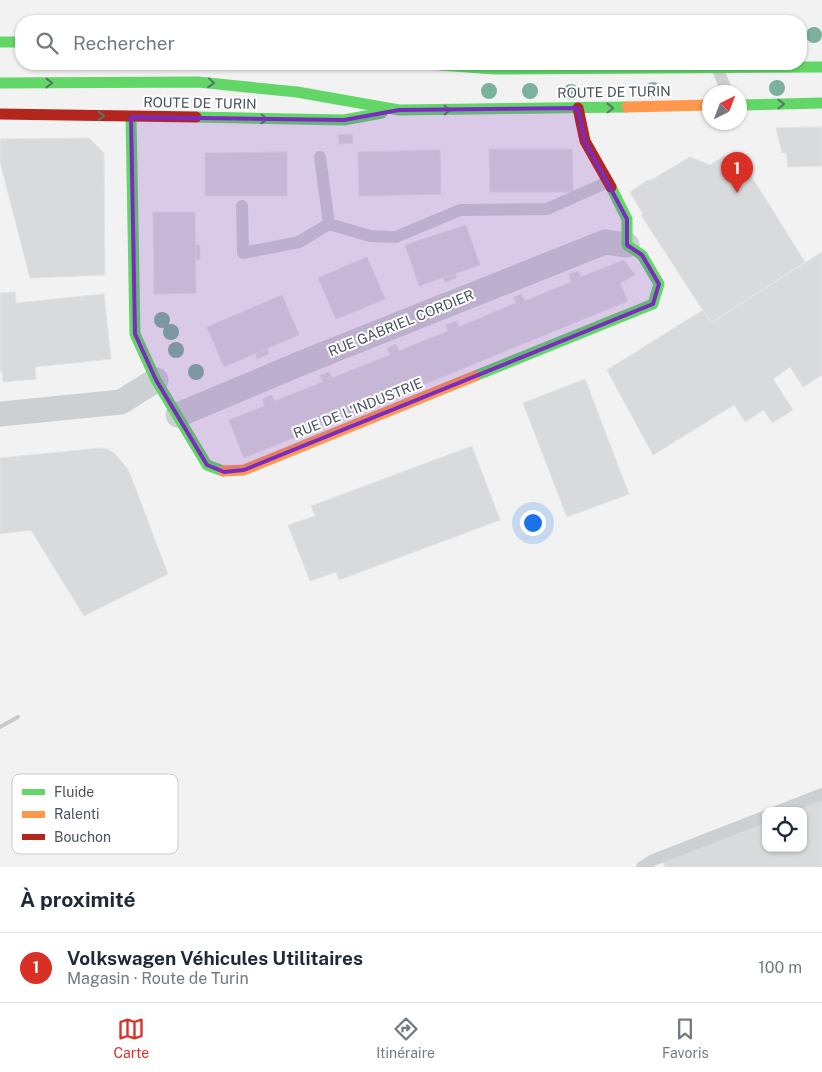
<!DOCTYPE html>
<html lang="fr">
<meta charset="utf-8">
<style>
:root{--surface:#fff;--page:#f6f6f7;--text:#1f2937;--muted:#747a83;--line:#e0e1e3;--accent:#d93025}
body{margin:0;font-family:"Public Sans",sans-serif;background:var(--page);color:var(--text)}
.controls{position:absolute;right:15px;bottom:15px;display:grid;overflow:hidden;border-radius:10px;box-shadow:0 1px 4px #0004}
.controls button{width:45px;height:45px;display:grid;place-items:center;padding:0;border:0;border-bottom:1px solid var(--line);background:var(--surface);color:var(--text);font:25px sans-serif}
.compass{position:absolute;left:702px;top:85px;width:45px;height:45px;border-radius:50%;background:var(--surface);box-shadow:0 1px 4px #0004;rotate:42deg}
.you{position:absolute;left:532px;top:522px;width:18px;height:18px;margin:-12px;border:4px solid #fff;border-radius:50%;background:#1a73e8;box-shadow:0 0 0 8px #1a73e833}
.badge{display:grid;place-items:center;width:32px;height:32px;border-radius:50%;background:var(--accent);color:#fff;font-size:16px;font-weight:700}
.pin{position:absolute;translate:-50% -41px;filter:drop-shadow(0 1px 2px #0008)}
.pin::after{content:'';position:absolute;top:26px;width:18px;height:15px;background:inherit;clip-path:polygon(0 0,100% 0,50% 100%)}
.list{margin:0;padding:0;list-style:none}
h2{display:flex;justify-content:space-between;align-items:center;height:65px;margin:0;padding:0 20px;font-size:21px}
h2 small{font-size:16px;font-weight:400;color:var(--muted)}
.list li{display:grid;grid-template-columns:32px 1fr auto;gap:15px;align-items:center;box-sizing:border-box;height:70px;padding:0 20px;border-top:1px solid var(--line)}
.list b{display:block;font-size:19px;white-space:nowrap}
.list p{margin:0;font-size:16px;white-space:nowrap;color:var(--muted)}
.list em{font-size:16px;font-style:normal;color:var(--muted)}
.icon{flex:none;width:28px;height:28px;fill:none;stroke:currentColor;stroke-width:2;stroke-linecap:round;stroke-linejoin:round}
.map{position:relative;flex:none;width:822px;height:867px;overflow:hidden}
.search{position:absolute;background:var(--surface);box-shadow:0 1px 4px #0004;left:15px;right:15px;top:15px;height:55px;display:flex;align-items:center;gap:12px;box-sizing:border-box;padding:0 18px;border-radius:20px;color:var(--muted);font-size:19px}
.sheet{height:135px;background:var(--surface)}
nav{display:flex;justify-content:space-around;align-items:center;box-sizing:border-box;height:70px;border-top:1px solid var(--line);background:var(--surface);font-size:14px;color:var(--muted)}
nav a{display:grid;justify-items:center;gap:2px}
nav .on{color:var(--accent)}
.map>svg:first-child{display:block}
.building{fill:#d9dadc;stroke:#e3e3e4}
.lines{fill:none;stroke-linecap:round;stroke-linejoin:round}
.lane{stroke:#cdd0d2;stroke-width:12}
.street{stroke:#cdd0d2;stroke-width:25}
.fast{stroke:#63d668;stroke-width:11}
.slow{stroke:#ff974d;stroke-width:11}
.jam{stroke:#b3261e;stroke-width:11}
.rail{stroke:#c8c9cb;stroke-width:4}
.tree{fill:#7cb19b}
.oneway{stroke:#517a60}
.marked{fill:#7b2cbf;fill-opacity:0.2;stroke:#7b2cbf;stroke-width:4;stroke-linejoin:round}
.labels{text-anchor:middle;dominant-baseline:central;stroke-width:4;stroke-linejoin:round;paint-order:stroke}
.street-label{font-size:14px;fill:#49525d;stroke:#fff}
.key{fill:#fff;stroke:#c8cbce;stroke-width:1}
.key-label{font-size:14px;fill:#49525d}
</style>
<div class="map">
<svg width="822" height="867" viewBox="0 0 822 867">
<rect width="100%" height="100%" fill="#f2f2f2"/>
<path class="building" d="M534 18 592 19V21H534Z
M805 127H822V166L788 167 786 153H782L776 128Z
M352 134 353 143 339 144 338 135Z
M89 138 104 153 105 275 30 278 0 162V139Z
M489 149H572L573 192H490Z
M440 150 441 194 359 196 358 152Z
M287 152V196H205V153Z
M724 156 750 174 805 262 711 323 641 215 643 214 630 192 648 180H651L690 157 710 165Z
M153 212H195L196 293 154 294Z
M466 225 480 265 419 286 405 245Z
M196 245H200V260H196Z
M822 252V375L803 387 790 367 773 379 793 410 772 423 764 410 745 422 734 405 653 455 607 370 703 310 711 323Z
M367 257 385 299 336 319 318 278Z
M624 260 635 275 620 283 628 301 244 458 229 420 265 406 262 399 271 395 275 401 323 382 320 375 329 372 332 378 390 355 387 348 396 344 399 351 448 331 446 325 456 321 459 327 516 303 514 297 521 294 525 301 571 282 569 274 578 271 581 277Z
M455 274 456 278 445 282 443 278Z
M15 292 16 303 104 294 111 359 35 367 36 379 3 382 2 371H0V293Z
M282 295 299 335 224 367 207 327Z
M267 348 269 354 257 359 255 354Z
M585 379 629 494 567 517 523 403Z
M472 446 500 520 339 580 336 572 310 581 288 525 315 516 311 506Z
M100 448 107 449 114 453 127 468 132 479 168 574 84 616 31 530 0 534V458Z
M822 799V867H665L663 861 766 821V848H803V811H793Z"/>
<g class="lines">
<path class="lane" d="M717 67 727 92
M320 157 329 224
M242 206 243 253 299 242 329 224 370 236 396 237 460 210 547 209 608 182
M778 811 822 794
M642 867 653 860 766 816"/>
<path class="street" d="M0 414 121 402 156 380
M178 415 304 362 605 242 627 245"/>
<path class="fast" d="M0 42H21
M426 64 495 69 822 67
M0 83 198 82 297 92 399 110 627 107
M740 105 822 103
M131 117 135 334 156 380 207 465 223 471
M196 117 344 120 382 113
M475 376 653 304 659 284 642 255 627 245V219L611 187"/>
<path class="slow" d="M627 107 710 105
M223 471 244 470 475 376"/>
<path class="jam" d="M578 108 585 141 611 187
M0 114 196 117"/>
<path class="rail" d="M0 727 18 717"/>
</g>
<g class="tree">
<circle cx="814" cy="35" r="8"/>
<circle cx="777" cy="88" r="8"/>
<circle cx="653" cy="90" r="8"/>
<circle cx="489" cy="91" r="8"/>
<circle cx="530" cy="91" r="8"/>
<circle cx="571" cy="92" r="8"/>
<circle cx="162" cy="320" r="8"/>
<circle cx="171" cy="332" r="8"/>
<circle cx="176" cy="350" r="8"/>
<circle cx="196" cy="372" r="8"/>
</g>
<defs><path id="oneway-chevron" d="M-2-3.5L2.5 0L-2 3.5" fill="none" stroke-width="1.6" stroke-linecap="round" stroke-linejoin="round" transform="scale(1.25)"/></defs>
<g class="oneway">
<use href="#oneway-chevron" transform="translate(49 83)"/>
<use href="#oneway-chevron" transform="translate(211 83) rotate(6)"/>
<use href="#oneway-chevron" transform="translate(781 104) rotate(-1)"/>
<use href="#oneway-chevron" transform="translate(610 108) rotate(-1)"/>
<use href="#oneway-chevron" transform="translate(447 110) rotate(-1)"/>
<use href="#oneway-chevron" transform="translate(101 116) rotate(1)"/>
<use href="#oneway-chevron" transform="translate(264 119) rotate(1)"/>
</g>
<path class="marked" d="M578 108 585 141 627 219V245L642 255 659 284 653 304 244 470 224 472 207 465 156 380 135 334 131 117 344 120 399 110Z"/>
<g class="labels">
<g class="street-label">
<text transform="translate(614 92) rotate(-1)">ROUTE DE TURIN</text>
<text transform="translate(200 103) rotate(1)">ROUTE DE TURIN</text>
<text transform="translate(401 323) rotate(-22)">RUE GABRIEL CORDIER</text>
<text transform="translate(358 408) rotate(-22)">RUE DE L'INDUSTRIE</text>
</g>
</g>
<rect x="12" y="774" width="166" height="80" rx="8" class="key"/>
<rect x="22" y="789" width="23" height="6" fill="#63d668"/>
<rect x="22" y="811" width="23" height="7" fill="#ff974d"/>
<rect x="22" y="834" width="23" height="6" fill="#b3261e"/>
<g class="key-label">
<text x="54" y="797">Fluide</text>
<text x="54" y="819">Ralenti</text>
<text x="54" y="842">Bouchon</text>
</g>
</svg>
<div class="controls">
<button><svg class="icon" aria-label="locate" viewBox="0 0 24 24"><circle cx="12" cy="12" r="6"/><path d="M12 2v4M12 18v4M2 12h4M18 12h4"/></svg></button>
</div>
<svg class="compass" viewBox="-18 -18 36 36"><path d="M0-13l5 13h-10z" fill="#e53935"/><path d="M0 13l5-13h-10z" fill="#747a83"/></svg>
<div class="you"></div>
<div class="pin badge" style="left:737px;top:193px">1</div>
<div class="search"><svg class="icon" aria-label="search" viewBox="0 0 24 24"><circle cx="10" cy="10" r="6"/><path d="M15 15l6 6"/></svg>Rechercher</div>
</div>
<section class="sheet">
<h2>À proximité<small></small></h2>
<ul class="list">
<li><span class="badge">1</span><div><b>Volkswagen Véhicules Utilitaires</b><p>Magasin · Route de Turin</p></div><em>100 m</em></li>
</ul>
</section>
<nav>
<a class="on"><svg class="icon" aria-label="map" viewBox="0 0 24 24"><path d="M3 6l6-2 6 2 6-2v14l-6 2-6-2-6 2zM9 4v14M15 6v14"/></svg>Carte</a>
<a><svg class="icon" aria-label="directions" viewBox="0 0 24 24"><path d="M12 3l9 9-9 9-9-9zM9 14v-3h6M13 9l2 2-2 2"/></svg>Itinéraire</a>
<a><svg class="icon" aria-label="saved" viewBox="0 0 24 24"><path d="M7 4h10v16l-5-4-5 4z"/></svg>Favoris</a>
</nav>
